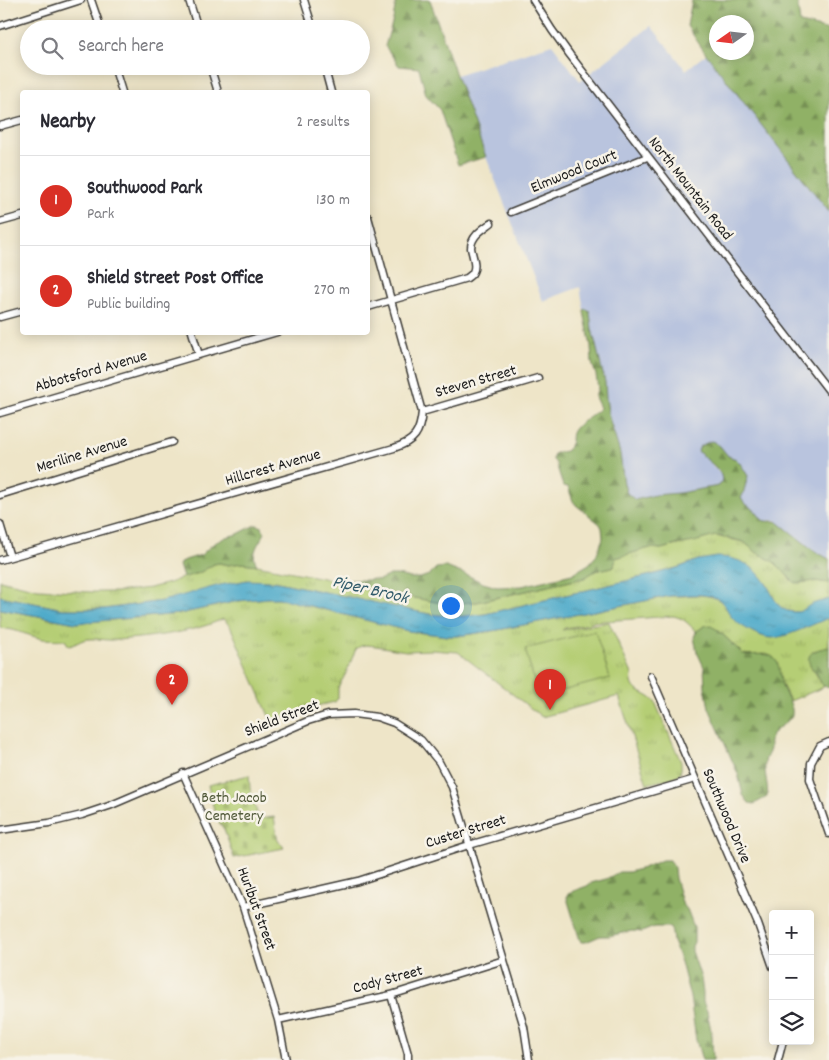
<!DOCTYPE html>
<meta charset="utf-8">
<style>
:root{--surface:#fff;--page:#f2f2f3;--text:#2b2b33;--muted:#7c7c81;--line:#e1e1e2;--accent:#d93025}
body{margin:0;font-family:Dekko,sans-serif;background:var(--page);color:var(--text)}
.controls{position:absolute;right:15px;bottom:15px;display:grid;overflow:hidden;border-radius:5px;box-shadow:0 2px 12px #0003}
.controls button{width:45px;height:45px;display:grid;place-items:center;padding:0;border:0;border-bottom:1px solid var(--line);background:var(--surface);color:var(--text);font:25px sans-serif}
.compass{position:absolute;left:709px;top:15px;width:45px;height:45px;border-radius:50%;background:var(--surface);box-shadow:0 2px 12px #0003;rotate:256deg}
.you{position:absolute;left:450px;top:605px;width:18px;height:18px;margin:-12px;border:4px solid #fff;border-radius:50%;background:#1a73e8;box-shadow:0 0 0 8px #1a73e833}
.badge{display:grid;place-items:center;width:32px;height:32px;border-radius:50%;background:var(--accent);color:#fff;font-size:16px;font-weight:700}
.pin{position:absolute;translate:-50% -41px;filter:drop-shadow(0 1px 2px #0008)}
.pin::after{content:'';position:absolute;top:26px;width:18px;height:15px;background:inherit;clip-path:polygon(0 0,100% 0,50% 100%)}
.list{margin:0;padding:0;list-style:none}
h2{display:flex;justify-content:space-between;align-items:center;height:65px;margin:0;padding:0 20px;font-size:21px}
h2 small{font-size:16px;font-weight:400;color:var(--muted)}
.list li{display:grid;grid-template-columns:32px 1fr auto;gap:15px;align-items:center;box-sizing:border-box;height:90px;padding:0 20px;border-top:1px solid var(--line)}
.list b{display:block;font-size:19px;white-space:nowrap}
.list p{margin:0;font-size:16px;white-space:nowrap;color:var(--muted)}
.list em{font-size:16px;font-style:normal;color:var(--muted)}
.icon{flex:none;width:28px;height:28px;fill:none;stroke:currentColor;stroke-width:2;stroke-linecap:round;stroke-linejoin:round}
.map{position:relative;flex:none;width:829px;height:1060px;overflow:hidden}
.search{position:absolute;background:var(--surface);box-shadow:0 2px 12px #0003;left:20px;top:20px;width:350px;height:55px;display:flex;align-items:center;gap:12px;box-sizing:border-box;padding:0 18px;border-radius:28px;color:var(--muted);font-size:19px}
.panel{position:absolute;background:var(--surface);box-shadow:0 2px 12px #0003;left:20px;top:90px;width:350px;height:245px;border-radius:5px}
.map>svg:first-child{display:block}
.industrial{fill:#b9c4de}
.grass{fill:url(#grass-tufts);stroke:#687548}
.forest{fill:url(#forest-firs);stroke:#566641;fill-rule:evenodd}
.cemetery{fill:url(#cemetery-stones);stroke:#687548}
.pitch{fill:#b5ce74;stroke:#687548}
.water{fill:url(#water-ripples);stroke:#346272}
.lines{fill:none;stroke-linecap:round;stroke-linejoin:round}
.minor-casing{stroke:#3c3a36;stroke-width:9}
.minor{stroke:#fff;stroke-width:6}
.labels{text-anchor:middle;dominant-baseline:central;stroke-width:5;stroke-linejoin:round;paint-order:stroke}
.street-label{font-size:16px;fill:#1c1c1c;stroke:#f7f3e8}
.park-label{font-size:16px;fill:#525a3b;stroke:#f7f3e8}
.water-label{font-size:18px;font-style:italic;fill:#315b6a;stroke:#f7f3e8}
</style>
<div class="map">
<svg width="829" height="1060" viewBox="0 0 829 1060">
<defs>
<pattern id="grass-tufts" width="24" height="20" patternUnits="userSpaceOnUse" patternTransform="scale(1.25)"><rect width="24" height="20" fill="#b5ce74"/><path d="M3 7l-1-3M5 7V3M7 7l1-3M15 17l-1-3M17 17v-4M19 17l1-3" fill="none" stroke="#9bb064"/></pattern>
<pattern id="forest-firs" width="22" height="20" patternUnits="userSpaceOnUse" patternTransform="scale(1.25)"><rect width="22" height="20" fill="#90b166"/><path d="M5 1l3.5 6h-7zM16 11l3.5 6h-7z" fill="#758f53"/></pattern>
<pattern id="cemetery-stones" width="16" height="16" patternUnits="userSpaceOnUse" patternTransform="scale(1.25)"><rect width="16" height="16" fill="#b5ce74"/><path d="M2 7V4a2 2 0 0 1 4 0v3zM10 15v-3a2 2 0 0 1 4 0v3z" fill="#9bb064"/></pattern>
<pattern id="water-ripples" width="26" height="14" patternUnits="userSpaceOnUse" patternTransform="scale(1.25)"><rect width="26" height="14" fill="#4ba9c9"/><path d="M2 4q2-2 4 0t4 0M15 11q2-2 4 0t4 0" fill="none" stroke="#3e89a2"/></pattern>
</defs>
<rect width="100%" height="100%" fill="#f7f3e8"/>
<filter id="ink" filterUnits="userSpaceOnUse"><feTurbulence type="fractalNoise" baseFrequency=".02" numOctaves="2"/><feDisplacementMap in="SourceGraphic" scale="10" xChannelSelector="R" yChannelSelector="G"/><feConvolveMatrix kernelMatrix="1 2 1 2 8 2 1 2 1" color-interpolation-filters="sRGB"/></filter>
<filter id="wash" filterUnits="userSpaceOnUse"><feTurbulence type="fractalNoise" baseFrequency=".0096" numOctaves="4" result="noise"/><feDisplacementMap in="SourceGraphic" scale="20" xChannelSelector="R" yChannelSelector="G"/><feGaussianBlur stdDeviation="1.12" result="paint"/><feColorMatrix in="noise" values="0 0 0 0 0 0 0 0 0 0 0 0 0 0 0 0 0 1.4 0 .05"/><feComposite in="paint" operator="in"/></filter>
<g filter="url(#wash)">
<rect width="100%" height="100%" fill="#eee5c8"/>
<path class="industrial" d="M651 26 686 70 706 54 829 212V559L813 550 778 522 776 520 764 521 762 520 754 510 747 506 742 501 736 459 728 456 720 446 711 441 700 446 701 455 705 457 721 475 723 480 721 484 719 486 679 493 655 495 635 500 627 493 624 484 614 432 609 418 606 398 605 382 592 329 590 313 587 309 584 310 580 287 543 301 486 157 456 75 552 44 580 81Z"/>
<path class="grass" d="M715 536 744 542 756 552 774 562 784 572 791 580 800 583 815 581 829 583V599L811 605 803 611 798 612 787 611 783 609 775 602 766 583 698 560 680 567 651 575 485 614C446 620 413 611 375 603 343 596 310 589 278 582L268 581 162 601 104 609H63L0 596V580L38 589 92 592H116L150 588 169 583 192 574H197L214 564 219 563 228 565 242 563 252 564 333 580 349 586 436 602 457 603 477 602 584 578 595 571 612 567 614 566 615 558 646 549 651 548 661 549Z
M697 595C719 596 722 600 733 618L818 621 829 618V647L813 651 810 666 816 674 824 687 790 701 767 654 748 655 743 654 718 630 704 626 696 632C689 624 684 618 673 616L591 622 589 624 565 628 562 630 609 622 632 674C629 694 646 691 655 702L681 762C681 766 682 770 679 774 675 779 654 782 647 784L619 696 542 717 458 652 432 650 406 651 376 646 366 645 361 646 356 649 346 673 338 688V698L335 702C319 705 302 709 287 716 281 718 277 722 272 723L231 628 225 620 223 619C193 633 151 637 117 640 106 641 94 637 83 640 78 642 74 645 69 646L65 640 42 639 13 630 0 628V609L76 623 179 614 238 601 268 598H279L408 631 448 636H458L498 630 670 596H683Z"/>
<path class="forest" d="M396 0H430L456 75 486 157 458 165 440 110 426 95 419 68 399 66 385 46 393 20Z
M692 0H798V8L800 23 829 30V212L706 54 687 26ZM716 22H746V52H716Z
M586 309 589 310 590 313 592 329 605 382 606 398 609 418 620 453 624 484 627 493 635 500 655 495 679 493 719 486C730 472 704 460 698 451L700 446 711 441 714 442 720 446 728 456 736 459 740 463 748 476 743 494 741 498C744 504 748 505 753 509 758 512 760 520 765 521 770 522 774 520 778 522L813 550 829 559V583L815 581 800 583H795L774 562 756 552 744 542 720 536H715L694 542 676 545 661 549 651 548 646 549 616 558 614 566 612 567 595 571 584 578 477 602 457 603 436 602 349 586 347 584V581L349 580H367L374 579 379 580 390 575H398L410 578H420L429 575 436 568 446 567 469 576 483 583 497 587 522 586 572 574 589 564 596 556 603 538 602 528 600 524 576 505 573 501 568 487 563 486 556 463 553 460V457L555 453C559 452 564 452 567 450 574 444 569 437 573 431 579 421 592 416 600 408L595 397 598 388 596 375 592 363 591 346 584 312V310Z
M255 525C261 525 262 527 265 533 259 543 250 553 257 565L242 563 228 565 219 563 214 564 201 572 183 578 179 565 182 561 201 555 213 544 226 537 238 534Z
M709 625 718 630 743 654C751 656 767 652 773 657 781 663 779 677 782 686 785 695 794 705 792 715 789 723 775 728 771 737 769 741 770 745 770 749 769 754 765 757 765 763 764 775 769 786 767 797L754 804 749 803 743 795 738 774 709 708 705 687 704 667 697 652 694 637 696 632 704 626Z
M829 647V688C821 686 820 681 817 674 815 671 811 668 810 665 804 651 820 649 829 647Z
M662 860H670L674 868 675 878 683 906 687 909 694 927V942L692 946V951L701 978 703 993V1002L707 1011 712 1035 713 1060H702L696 1040 690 997 681 962 673 942 672 932 670 927H654L642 932 632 931 609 936H600L586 942H581L579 937 567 898 568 893 587 886 591 883 606 879 619 872H629L643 868Z"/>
<path class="cemetery" d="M249 775 250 789 259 819 274 817 278 841 283 845 284 848 234 858 224 829 216 818 208 785Z"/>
<path class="pitch" d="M595 631 610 678 539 697 525 649Z"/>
<path class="water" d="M717 557C729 557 741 560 751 567 757 571 763 579 767 585 775 598 777 612 796 612 802 612 805 608 810 605 816 602 823 601 829 599V618C815 623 784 639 771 638 761 638 740 626 733 619 727 612 726 603 716 598 702 592 686 596 670 596L498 630 458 636H448L408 631 279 598H268L238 601 179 614 76 623 0 609V596L63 609H104L162 601 220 585 248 580 268 581 278 582 429 614 455 617 485 614 651 575 680 567 698 560Z"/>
</g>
<g filter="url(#ink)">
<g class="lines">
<defs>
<path id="minor" d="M91 0 101 29
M189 0 198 29
M304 0 313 29
M533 0 552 30 570 55 829 391
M0 26 81 0
M114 66 122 92
M210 66 218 92
M324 66 331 92
M0 126 22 120
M511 212 647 157
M0 222 22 216
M368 307 467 278C469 276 472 275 473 272 477 265 472 255 471 248 471 236 483 229 491 223
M0 317 22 311
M192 332 199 355
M422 412 538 378
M0 413 277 332
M0 495 172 442
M0 524 10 557
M0 560 394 448C415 441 420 433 422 412L368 217
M651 676 758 924 773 967
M829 742 820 746 811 763 810 779 829 834
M183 773 243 907 278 1020 286 1060
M0 830 49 823 82 815 109 806 308 721 328 715 354 714 377 717 394 723 421 740 439 762 452 787 524 1027 529 1060
M243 907 358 881 469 845 695 779
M391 995 408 1054V1060
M278 1020 391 995 504 960
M778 1060 783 1041"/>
</defs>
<use href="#minor" class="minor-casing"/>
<use href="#minor" class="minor"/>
</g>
</g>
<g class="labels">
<g class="street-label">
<text transform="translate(574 172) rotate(-22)">Elmwood Court</text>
<text transform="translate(690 189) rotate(52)">North Mountain Road</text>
<text transform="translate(91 372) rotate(-16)">Abbotsford Avenue</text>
<text transform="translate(476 382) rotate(-16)">Steven Street</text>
<text transform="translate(82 455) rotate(-17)">Meriline Avenue</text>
<text transform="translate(273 468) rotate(-16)">Hillcrest Avenue</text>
<text transform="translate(282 719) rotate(-21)">Shield Street</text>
<text transform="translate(726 816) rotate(67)">Southwood Drive</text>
<text transform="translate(466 832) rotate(-17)">Custer Street</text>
<text transform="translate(256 909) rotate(70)">Hurlbut Street</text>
<text transform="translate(388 980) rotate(-15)">Cody Street</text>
</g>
<g class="park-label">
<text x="234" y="798">Beth Jacob<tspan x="234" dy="18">Cemetery</tspan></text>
</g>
<g class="water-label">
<text transform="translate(370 591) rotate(13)">Piper Brook</text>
</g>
</g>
</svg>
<div class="controls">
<button>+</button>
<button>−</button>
<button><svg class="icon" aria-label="layers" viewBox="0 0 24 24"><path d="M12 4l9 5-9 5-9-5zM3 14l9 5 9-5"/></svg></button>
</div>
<svg class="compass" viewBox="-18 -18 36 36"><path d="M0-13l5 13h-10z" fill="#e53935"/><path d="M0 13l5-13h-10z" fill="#7c7c81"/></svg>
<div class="you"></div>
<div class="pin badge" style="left:550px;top:710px">1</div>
<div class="pin badge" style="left:172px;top:705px">2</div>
<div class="search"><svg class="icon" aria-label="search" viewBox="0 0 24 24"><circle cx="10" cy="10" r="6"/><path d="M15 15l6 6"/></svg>Search here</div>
<section class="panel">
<h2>Nearby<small>2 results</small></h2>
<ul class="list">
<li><span class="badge">1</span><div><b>Southwood Park</b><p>Park</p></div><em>130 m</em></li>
<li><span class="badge">2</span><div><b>Shield Street Post Office</b><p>Public building</p></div><em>270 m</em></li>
</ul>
</section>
</div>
